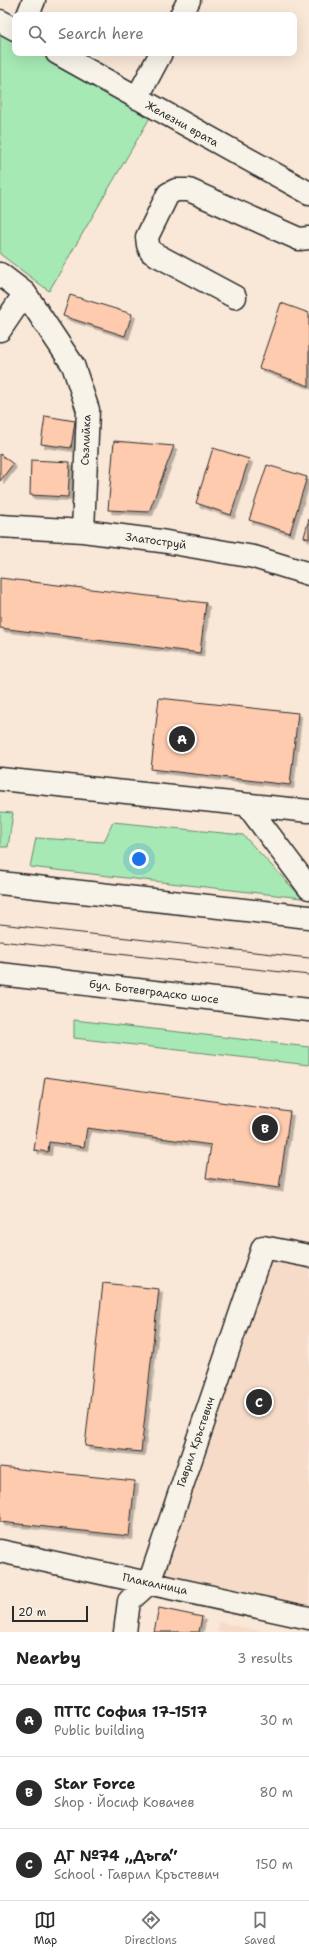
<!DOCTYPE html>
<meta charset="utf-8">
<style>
:root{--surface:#fff;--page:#f2f2f2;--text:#222;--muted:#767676;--line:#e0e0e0;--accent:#2b2b2b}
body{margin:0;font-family:"Shantell Sans",sans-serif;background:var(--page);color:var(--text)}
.scale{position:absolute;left:12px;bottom:10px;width:76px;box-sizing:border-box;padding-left:4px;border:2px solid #2b2b2b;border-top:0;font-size:11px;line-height:14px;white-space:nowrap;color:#2b2b2b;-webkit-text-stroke:3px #f7f3e8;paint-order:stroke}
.you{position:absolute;left:139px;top:859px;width:14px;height:14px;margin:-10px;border:3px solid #fff;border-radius:50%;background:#1a73e8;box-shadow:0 0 0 6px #1a73e833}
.badge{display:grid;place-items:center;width:26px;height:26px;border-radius:50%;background:var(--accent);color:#fff;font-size:13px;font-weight:700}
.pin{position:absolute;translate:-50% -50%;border:2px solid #fff;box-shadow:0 1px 4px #0006}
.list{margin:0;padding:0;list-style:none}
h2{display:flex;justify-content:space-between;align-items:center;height:52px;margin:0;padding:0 16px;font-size:17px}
h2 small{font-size:13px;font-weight:400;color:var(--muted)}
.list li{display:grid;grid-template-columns:26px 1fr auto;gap:12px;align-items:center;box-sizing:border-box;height:72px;padding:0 16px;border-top:1px solid var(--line)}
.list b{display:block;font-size:15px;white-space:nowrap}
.list p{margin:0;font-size:13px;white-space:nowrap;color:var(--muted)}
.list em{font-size:13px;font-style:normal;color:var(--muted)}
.icon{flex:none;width:22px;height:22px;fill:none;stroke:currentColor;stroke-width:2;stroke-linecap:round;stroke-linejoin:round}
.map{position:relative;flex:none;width:309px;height:1632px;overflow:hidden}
.search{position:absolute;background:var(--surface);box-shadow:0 4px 16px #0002;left:12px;right:12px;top:12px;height:44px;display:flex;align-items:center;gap:10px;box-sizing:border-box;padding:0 14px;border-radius:8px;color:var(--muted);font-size:15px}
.sheet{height:268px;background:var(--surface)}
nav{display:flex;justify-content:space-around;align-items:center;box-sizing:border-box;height:56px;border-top:1px solid var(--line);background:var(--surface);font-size:11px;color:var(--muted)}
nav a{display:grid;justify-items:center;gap:2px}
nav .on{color:var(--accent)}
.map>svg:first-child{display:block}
.built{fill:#f6dbc8}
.green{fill:#a6e9b4;stroke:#688a70}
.building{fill:#fecbae;stroke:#2b2b2b;filter:url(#shadow)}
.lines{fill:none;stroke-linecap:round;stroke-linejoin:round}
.minor-casing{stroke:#2b2b2b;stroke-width:25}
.major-casing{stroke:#2b2b2b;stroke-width:25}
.minor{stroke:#f7f3e8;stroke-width:22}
.major{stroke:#f7f3e8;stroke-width:22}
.tram{stroke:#2b2b2b;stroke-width:1}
.labels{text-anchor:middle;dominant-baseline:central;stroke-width:3;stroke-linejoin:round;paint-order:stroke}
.street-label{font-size:11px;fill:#2b2b2b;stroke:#f7f3e8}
</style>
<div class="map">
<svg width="309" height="1632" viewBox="0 0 309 1632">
<defs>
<filter id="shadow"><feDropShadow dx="3.5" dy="3.5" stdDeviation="0" flood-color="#0004"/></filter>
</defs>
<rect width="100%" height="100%" fill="#f9e7d7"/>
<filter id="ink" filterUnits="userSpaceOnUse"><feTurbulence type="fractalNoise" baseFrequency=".025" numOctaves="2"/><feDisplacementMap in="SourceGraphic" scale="8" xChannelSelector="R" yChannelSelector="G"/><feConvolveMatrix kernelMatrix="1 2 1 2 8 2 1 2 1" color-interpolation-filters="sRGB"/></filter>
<g filter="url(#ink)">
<path class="built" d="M263 1247 309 1256V1618L149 1583Z
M219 1622 265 1632H217Z"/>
<path class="green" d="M0 21 15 29V53H57L155 109 49 291 0 254Z
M0 812 13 813 8 847H0Z
M113 822 243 835 302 898 30 867 36 838 104 842Z
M74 1020 309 1047V1065L74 1038Z"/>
<path class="building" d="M70 295 132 314 125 336 63 316Z
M281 303 309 313V386L259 368Z
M45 416 75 421 71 448 41 444Z
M114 441 174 446 149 512 108 510Z
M213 448 249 459 231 515 196 503Z
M0 454 13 464 0 481Z
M31 460 70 462 68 497 30 495Z
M267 465 307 477 290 533 249 520Z
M309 519V539L304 537Z
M0 578 206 603 200 653 0 628Z
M159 698 298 713 290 785 151 769Z
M45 1077 290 1112 279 1188 206 1178 211 1145 87 1128 84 1147 49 1142 48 1152 34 1150Z
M103 1283 159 1289 141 1452 85 1446Z
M0 1467 135 1481 129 1536 0 1522Z
M159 1608 202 1617 199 1632H154Z"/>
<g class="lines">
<defs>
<path id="minor" d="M28 15 34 0
M181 15 189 0
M0 21 15 29
M57 53 309 193
M137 98 161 53
M0 274 25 293 73 365 88 410 83 531
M235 297 151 252 148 245 147 237 168 194 176 190H189L299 239 309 238
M0 330 25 293
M0 526 83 531 161 541 254 557 309 574
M0 779 309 811
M247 805 309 888
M0 1551 309 1618
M125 1632 129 1601 149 1583 263 1247 309 1256"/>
<path id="major" d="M0 883 309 917
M0 974 309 1010"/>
</defs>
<use href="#minor" class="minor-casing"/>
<use href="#major" class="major-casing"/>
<use href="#minor" class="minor"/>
<use href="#major" class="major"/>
<path class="tram" d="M0 924 309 958
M0 941 309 975"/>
</g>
</g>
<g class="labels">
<g class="street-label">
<text transform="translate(182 124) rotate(29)">Железни врата</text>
<text transform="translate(86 440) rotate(-88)">Съзлийка</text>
<text transform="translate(156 541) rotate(8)">Златоструй</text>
<text transform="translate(154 992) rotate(7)">бул. Ботевградско шосе</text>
<text transform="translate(196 1442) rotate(-71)">Гаврил Кръстевич</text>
<text transform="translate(155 1584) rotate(12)">Плакалница</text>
</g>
</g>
</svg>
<div class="scale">20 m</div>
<div class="you"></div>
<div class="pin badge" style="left:182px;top:739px">A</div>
<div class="pin badge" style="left:265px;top:1128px">B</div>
<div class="pin badge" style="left:259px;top:1402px">C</div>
<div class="search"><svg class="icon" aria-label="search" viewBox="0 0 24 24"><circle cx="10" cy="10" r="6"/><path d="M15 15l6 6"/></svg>Search here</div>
</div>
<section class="sheet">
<h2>Nearby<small>3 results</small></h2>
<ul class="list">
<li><span class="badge">A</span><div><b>ПТТС София 17-1517</b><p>Public building</p></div><em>30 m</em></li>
<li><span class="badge">B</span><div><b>Star Force</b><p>Shop · Йосиф Ковачев</p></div><em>80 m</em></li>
<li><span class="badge">C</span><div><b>ДГ №74 „Дъга“</b><p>School · Гаврил Кръстевич</p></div><em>150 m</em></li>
</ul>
</section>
<nav>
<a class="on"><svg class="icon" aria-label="map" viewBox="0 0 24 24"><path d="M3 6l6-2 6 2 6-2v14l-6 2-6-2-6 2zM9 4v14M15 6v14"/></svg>Map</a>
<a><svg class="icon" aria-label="directions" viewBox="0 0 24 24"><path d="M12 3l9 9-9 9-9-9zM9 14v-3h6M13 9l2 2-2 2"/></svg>Directions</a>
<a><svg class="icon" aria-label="saved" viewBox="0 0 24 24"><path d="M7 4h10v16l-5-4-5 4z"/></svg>Saved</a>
</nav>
